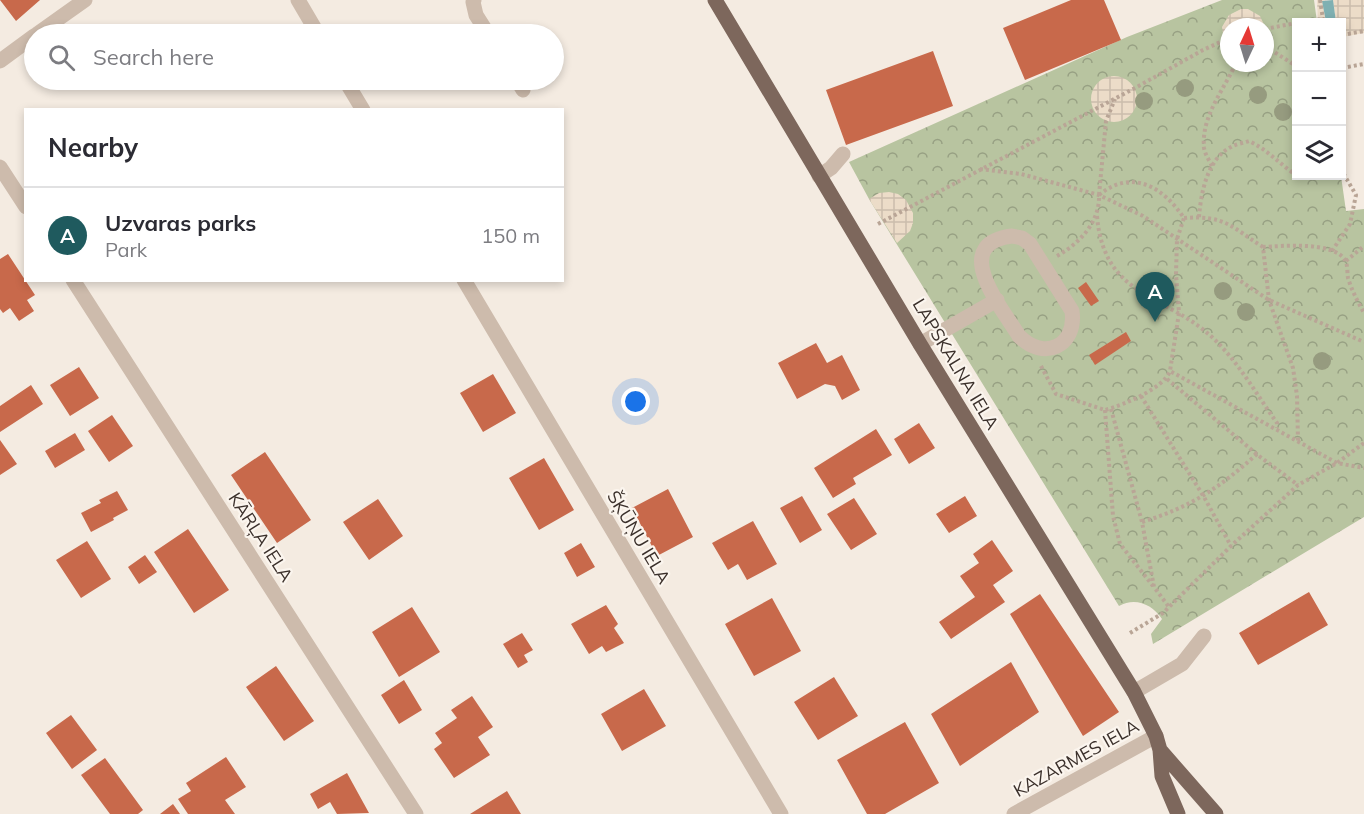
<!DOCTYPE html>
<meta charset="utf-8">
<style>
:root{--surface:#fff;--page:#f2f2f3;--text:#2b2b33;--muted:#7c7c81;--line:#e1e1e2;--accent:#1f5a5e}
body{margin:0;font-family:Mulish,sans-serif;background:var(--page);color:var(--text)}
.controls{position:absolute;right:18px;top:18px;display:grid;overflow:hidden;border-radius:0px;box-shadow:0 3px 9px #0003}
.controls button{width:54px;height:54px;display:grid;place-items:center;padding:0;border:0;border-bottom:2px solid var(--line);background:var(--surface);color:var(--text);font:30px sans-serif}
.compass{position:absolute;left:1220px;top:18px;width:54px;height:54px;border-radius:50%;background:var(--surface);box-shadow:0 3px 9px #0003;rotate:4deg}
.you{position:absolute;left:636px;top:402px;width:21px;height:21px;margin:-15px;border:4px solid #fff;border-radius:50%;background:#1a73e8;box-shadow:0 0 0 9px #1a73e833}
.badge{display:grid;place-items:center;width:39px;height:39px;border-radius:50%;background:var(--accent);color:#fff;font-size:20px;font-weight:700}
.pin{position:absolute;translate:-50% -50px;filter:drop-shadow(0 2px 3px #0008)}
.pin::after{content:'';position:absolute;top:32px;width:21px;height:18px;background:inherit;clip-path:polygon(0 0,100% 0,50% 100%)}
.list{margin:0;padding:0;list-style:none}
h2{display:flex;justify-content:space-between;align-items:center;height:78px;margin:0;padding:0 24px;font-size:26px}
h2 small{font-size:20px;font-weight:400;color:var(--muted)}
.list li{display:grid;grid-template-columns:39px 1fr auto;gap:18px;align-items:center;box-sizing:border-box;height:96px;padding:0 24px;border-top:2px solid var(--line)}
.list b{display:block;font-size:22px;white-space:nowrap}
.list p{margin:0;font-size:20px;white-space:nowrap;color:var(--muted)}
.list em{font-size:20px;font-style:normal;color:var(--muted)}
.icon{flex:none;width:33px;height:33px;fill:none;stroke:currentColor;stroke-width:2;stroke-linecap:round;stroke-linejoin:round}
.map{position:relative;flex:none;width:1364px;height:814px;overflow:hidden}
.search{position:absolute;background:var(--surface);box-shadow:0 3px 9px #0003;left:24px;top:24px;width:540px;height:66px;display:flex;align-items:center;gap:15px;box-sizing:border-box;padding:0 21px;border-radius:33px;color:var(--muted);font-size:22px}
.panel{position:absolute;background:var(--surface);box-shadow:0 3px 9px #0003;left:24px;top:108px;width:540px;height:174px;border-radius:0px}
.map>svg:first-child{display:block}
.forest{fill:url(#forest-crowns);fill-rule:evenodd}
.plaza{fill:url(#plaza-grid)}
.water{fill:#7fb0b2}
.building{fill:#c8694b}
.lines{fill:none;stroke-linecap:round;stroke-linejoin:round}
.path{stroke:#b9a596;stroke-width:4;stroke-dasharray:3 3;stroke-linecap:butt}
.minor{stroke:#cdbbac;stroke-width:15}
.major{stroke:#7d675c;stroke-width:15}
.tree{fill:#969b7f}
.labels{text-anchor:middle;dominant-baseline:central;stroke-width:4.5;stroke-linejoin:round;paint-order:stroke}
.street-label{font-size:18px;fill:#3b302b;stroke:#fbf5ee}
</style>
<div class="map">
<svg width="1364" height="814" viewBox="0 0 1364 814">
<defs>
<pattern id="forest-crowns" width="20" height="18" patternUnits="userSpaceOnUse" patternTransform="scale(1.5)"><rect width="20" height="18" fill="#b8c4a0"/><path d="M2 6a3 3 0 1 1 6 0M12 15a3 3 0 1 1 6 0" fill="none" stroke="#97a083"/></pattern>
<pattern id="plaza-grid" width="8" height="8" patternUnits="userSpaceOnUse" patternTransform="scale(1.5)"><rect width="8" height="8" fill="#ecdcc8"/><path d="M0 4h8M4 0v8" fill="none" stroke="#cbbdac"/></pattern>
</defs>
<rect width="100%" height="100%" fill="#f4ebe1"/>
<path class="forest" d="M1222 0H1314L1317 22H1296V176H1341L1346 211 1364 209V517L1153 644 1151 634 1162 619C1152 604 1135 597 1119 606L869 199 849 162 1127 37ZM1229 27H1265V63H1229Z"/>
<path class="plaza" d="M1317 0H1327L1322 1 1326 22H1318Z
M1333 0H1364V33L1342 37V22H1336Z
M1241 9H1248L1260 16 1266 29 1265 38V27H1229V47L1224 40 1222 27 1229 15Z
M1091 99a23 23 0 1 1 46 0a23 23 0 1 1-46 0Z
M889 192 898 194 906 200 913 213V223L910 231 897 243 869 199 879 193Z"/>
<path class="water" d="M1333 0 1336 22H1326L1322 1Z"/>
<path class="building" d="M0 0H40L16 21Z
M1071 0H1104L1121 40 1025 80 1003 28Z
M933 51 953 106 846 145 826 90Z
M8 254 35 295 27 300 34 311 19 321 10 308 3 313 0 309V259Z
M1086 282 1099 301 1091 306 1078 288Z
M1126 332 1131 341 1095 365 1089 355Z
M816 343 827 363 842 355 860 390 842 400 835 386 825 384 797 399 778 363Z
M79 367 99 398 70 416 50 385Z
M493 374 516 413 483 432 460 393Z
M31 385 43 404 0 432V406Z
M112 415 133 446 109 462 88 431Z
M919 423 935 448 909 464 894 439Z
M876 429 892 455 853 478 856 484 833 498 814 468Z
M75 433 85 450 55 468 45 451Z
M0 440 17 464 0 475Z
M265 452 311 520 277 543 231 475Z
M544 458 574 510 539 530 509 478Z
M668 489 693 537 657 556 632 508Z
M117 491 128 510 113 518 114 520 91 532 81 513 101 503 99 500Z
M802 496 822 530 800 543 780 508Z
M965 496 977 516 949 533 936 514Z
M854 498 877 534 851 550 827 514Z
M378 499 403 536 369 560 343 522Z
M753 521 777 564 747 580 738 564 728 570 712 543Z
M188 529 229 590 194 613 154 552Z
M992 540 1013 571 993 585 1005 602 951 639 939 622 975 597 960 576 979 563 973 554Z
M87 541 111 579 81 598 56 560Z
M581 543 595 567 577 577 564 553Z
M145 555 157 572 139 584 128 567Z
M1309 592 1328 625 1258 665 1239 633Z
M1040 594 1119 712 1083 736 1010 614Z
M772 598 801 651 754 676 725 624Z
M606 605 618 624 614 628 624 643 606 652 602 646 589 654 571 624Z
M412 607 440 652 399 677 372 632Z
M522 633 533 650 524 655 528 662 518 668 503 644Z
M1011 662 1039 712 960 766 931 714Z
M276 666 314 721 284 741 246 687Z
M834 677 858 716 818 740 794 702Z
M404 680 422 710 399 724 381 695Z
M644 689 666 726 622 751 601 714Z
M472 696 493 727 478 737 490 755 454 778 434 749 442 743 435 733 457 718 451 710Z
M71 715 97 750 72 769 46 733Z
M905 722 939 783 885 814H867L837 760Z
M226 757 246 787 225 800 235 814H188L178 799 191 791 186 783Z
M105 758 143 810 138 814H110L81 775Z
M347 773 369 813 337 814 330 802 318 809 310 794Z
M507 791 521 814H470Z
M173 804 180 814H160Z"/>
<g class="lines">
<path class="path" d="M1320 0 1323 19
M1299 22 1323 19 1324 22
M1265 29 1296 23
M1342 35 1364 31
M1265 46 1296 66
M1342 68 1364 64
M1212 166C1209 160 1205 154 1204 148 1201 116 1224 90 1236 63
M980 169 1021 174 1099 195 1143 216 1269 300 1364 342
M1099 195 1106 121 1115 99
M1097 216C1104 299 1166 293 1214 339 1239 363 1257 395 1277 423V428
M1199 217C1201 193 1207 159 1231 147 1236 144 1243 143 1249 141 1266 149 1278 162 1293 173L1296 171
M1184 218C1226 215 1231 227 1263 247L1269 300 1293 368 1297 396 1298 441
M878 224 1135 88 1203 50 1229 38
M1263 247C1282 246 1333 241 1345 260 1348 265 1347 273 1348 278 1352 291 1358 302 1364 313
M1332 251 1350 224 1356 195 1342 171
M1057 256C1080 243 1100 222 1099 195 1132 168 1163 187 1184 218L1177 239 1176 274 1179 313 1170 371 1337 463 1364 468
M1346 261 1364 246
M1041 366 1056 394 1105 410C1123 405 1163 389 1170 371
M1167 379 1259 456 1298 485
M1141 396 1204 497 1231 546
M1111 409 1142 522 1154 587 1169 607
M1105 410 1113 516 1120 544 1153 586
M1142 522C1191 507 1219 488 1257 454
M1130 633 1163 613 1231 546 1298 485 1337 463 1364 443"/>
<path class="minor" d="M298 0 318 34
M474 0 473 2 476 15 488 34
M37 34 85 0
M0 61 34 36
M345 80 363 110
M517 80 523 90
M0 167 26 207
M819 176 831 168 843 154
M1012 236 1022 238 1030 244 1072 311C1077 347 1043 361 1019 336 1002 308 948 244 1012 236Z
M73 280 416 814
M464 280 781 814
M920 344 997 300
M1134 692 1182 664 1204 636
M1014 814 1156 736"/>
<path class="major" d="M715 0 920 344 1134 692 1156 736 1160 750 1162 776 1178 814
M1160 750 1216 814"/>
</g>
<g class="tree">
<circle cx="1185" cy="88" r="9"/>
<circle cx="1258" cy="95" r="9"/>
<circle cx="1144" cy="101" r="9"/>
<circle cx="1283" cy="112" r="9"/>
<circle cx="1162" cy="286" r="9"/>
<circle cx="1223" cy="291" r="9"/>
<circle cx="1246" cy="312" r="9"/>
<circle cx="1322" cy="361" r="9"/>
</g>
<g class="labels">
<g class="street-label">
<text transform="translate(956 364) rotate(59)">LAPSKALNA IELA</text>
<text transform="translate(261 537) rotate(57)">KĀRĻA IELA</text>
<text transform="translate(639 537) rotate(59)">ŠĶŪŅU IELA</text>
<text transform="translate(1076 758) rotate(-29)">KAZARMES IELA</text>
</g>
</g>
</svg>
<div class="controls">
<button>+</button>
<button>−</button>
<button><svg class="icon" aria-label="layers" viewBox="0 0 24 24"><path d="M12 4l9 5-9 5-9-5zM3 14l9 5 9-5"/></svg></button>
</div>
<svg class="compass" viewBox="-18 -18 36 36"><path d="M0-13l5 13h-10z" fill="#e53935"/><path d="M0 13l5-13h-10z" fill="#7c7c81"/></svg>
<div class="you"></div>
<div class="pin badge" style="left:1155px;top:322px">A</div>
<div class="search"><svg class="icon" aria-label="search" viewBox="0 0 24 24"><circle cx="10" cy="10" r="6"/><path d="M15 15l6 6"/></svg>Search here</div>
<section class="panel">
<h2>Nearby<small></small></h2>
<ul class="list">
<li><span class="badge">A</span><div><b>Uzvaras parks</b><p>Park</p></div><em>150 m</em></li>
</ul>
</section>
</div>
